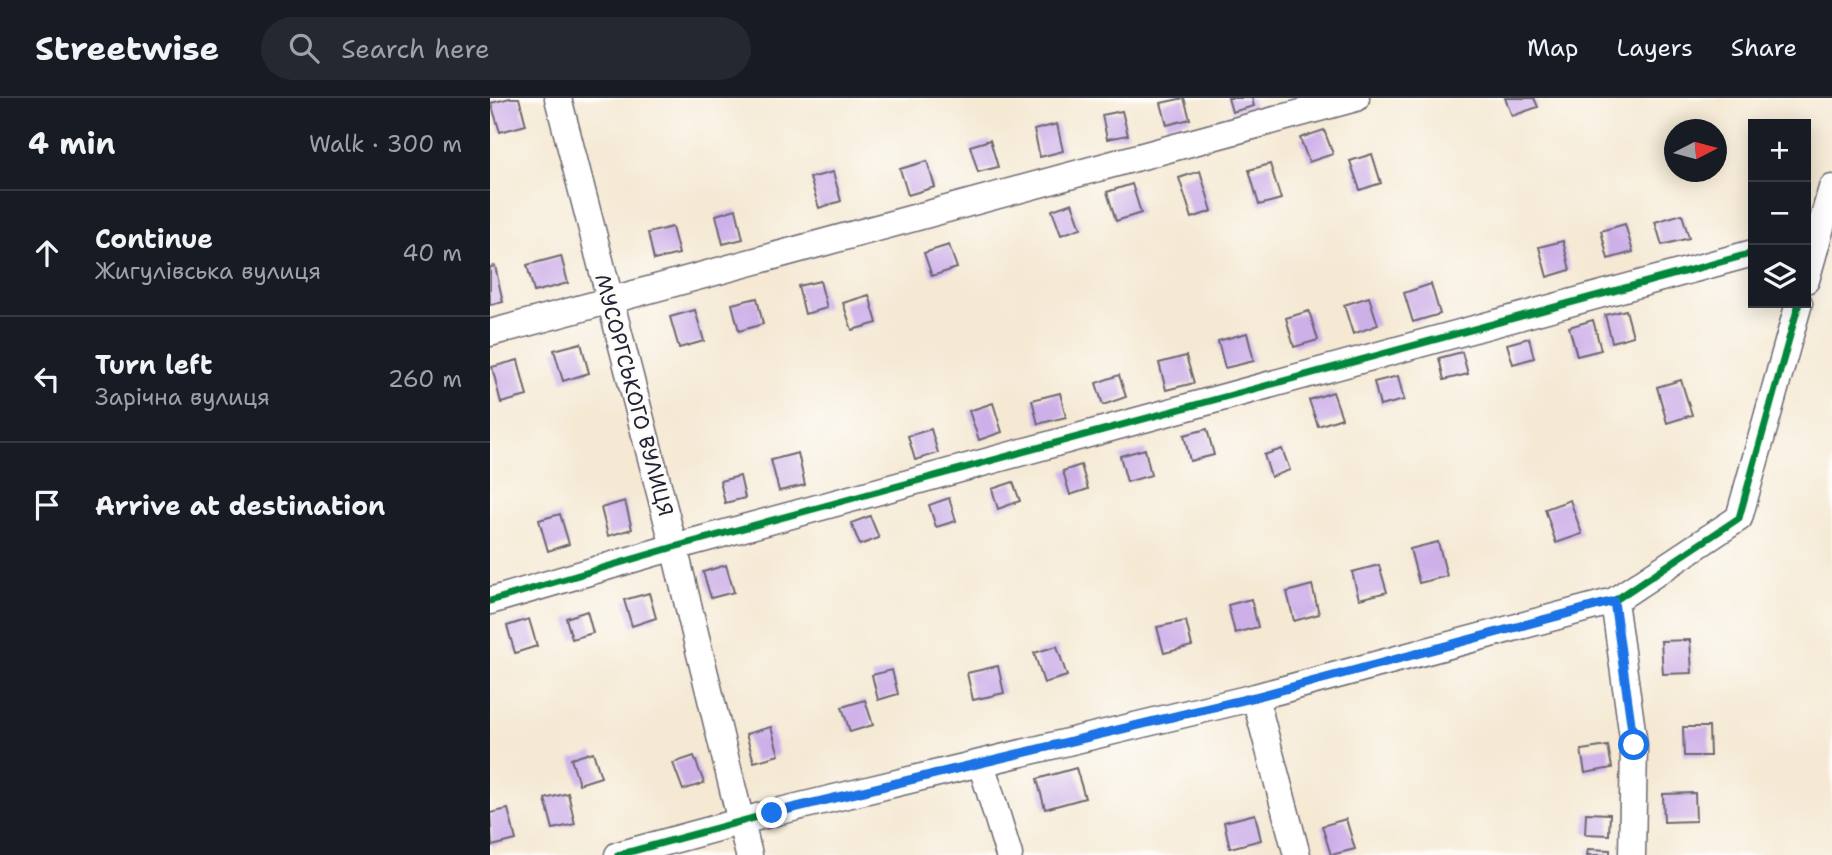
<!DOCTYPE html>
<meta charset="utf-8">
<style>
:root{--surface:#171b24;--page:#242831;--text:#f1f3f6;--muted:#9ea1a6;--line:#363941}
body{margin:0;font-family:"Shantell Sans",sans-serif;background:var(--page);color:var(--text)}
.controls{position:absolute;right:21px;top:21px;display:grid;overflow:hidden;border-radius:0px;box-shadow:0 4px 18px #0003}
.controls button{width:63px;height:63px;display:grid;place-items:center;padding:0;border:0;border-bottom:2px solid var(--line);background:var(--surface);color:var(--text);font:35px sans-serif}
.compass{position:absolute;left:1174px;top:21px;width:63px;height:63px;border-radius:50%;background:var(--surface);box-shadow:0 4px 18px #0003;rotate:84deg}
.stop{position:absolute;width:21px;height:21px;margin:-16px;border:5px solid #1a73e8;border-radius:50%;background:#fff}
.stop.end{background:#1a73e8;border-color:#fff;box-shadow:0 2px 7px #0008}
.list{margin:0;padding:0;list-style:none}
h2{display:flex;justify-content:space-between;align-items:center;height:91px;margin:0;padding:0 28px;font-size:30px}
h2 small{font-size:23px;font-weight:400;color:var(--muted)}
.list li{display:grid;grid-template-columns:46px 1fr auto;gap:21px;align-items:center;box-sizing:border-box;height:126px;padding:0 28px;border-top:2px solid var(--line)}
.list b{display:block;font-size:26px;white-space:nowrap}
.list p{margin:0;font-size:23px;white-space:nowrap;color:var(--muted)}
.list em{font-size:23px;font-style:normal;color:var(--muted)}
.icon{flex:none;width:38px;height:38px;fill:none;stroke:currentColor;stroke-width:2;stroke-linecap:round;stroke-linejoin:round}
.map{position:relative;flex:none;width:1342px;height:757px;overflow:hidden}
header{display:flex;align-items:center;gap:42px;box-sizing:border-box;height:98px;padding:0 35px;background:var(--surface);border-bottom:2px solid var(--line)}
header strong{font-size:33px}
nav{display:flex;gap:38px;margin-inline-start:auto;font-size:24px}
.search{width:490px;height:63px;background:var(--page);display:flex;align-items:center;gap:18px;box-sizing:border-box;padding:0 24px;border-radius:38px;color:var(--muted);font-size:26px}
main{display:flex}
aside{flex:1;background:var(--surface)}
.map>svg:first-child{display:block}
.building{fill:#ceb0e9}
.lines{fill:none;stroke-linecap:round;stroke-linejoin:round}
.minor-casing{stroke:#6c6871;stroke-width:29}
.minor{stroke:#fff;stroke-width:26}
.cycleway-casing{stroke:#fdfcf7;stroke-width:11}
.cycleway{stroke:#00873e;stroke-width:7}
.route{stroke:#1a73e8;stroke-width:9}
.labels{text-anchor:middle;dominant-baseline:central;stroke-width:5;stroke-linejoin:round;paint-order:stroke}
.street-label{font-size:21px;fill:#22223b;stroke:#fdfcf7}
</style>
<header>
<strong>Streetwise</strong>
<div class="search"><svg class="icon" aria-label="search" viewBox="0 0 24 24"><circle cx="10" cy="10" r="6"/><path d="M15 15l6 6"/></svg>Search here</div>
<nav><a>Map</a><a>Layers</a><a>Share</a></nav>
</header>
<main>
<aside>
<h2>4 min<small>Walk · 300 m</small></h2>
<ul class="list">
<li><svg class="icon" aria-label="ahead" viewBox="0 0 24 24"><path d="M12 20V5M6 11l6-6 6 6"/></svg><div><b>Continue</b><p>Жигулівська вулиця</p></div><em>40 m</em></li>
<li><svg class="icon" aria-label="left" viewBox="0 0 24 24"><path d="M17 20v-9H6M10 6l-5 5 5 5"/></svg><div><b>Turn left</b><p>Зарічна вулиця</p></div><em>260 m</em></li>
<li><svg class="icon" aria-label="arrive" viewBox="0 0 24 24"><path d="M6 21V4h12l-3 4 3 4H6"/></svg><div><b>Arrive at destination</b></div></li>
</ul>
</aside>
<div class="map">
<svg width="1342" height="757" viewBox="0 0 1342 757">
<rect width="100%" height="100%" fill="#fdfcf7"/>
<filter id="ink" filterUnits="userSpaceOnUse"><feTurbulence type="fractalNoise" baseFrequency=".0143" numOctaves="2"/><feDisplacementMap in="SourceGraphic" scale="14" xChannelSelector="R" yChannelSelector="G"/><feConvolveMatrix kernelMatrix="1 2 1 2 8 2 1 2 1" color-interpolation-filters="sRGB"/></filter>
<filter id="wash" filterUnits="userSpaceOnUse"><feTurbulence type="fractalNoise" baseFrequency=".00686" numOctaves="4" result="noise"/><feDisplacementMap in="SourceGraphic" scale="28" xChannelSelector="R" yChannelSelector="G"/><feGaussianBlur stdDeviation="1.57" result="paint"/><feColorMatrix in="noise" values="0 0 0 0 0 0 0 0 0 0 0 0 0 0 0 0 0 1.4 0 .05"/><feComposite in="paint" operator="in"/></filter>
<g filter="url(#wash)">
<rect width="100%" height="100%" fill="#f5e9d4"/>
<g id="blocks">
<path class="building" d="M20 0H29L36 27 10 34 1 5Z
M694 0 700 21 677 27 671 5Z
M738 0H762L764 8 742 14Z
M1015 0H1044L1048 9 1022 18Z
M632 13 638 37 617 41 612 17Z
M567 26 573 53 550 59 544 32Z
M834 32 843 56 819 64 810 40Z
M500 42 508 69 488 74 480 48Z
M882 56 891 85 870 92 860 63Z
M437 63 445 89 418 97 410 71Z
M780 66 791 101 769 107 759 72Z
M710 73 722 113 702 120 689 80Z
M343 74 351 103 329 110 320 80Z
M642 86 651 115 626 123 617 94Z
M582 105 591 130 571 137 562 112Z
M246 111 253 141 233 146 226 117Z
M1192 116 1199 140 1172 147 1165 124Z
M1135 126 1143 154 1118 161 1111 133Z
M182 129 189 156 164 162 158 135Z
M1073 143 1080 172 1057 179 1049 149Z
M459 147 467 170 442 178 434 155Z
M71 158 78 185 44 194 37 167Z
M5 168 13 204 0 207V169Z
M330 183 337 210 315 216 308 188Z
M941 186 950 216 923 224 914 195Z
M379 197 387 225 362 232 353 205Z
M879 199 888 227 863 236 854 207Z
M267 200 273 226 249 233 242 206Z
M205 212 214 243 189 250 180 219Z
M1136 212 1143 238 1122 244 1115 217Z
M819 213 828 242 804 249 796 220Z
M1103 222 1111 252 1087 258 1079 229Z
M757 235 764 263 735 270 728 243Z
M1039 240 1044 260 1023 266 1017 246Z
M91 245 99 275 73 283 64 252Z
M972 254 978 276 954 282 949 260Z
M696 258 704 285 676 292 669 265Z
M28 262 37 298 11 305 2 269Z
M629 277 636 299 613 307 606 285Z
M908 278 914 302 890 308 884 284Z
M1191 282 1202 317 1177 325 1167 289Z
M843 294 852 320 828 328 819 302Z
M570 295 576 319 548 326 542 302Z
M503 305 512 334 489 342 479 313Z
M441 331 448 355 425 362 418 338Z
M717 331 724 357 700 363 694 337Z
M655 351 661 377 637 384 630 358Z
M792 351 800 372 781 379 774 357Z
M308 355 315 387 289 393 281 362Z
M591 367 598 391 580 397 573 373Z
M250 378 255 400 235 405 230 383Z
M523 384 530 403 508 411 502 391Z
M459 400 466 423 446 429 439 407Z
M1080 402 1092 436 1066 445 1055 411Z
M135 403 142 431 118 438 111 410Z
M70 416 79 446 58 453 49 422Z
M380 418 389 440 370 447 361 425Z
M948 444 957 478 929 485 920 451Z
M236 467 244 494 221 500 213 474Z
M889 467 897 494 869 501 862 474Z
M822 487 829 516 804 523 797 494Z
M159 495 166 520 142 528 134 502Z
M761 501 768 529 745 535 738 507Z
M97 513 103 535 82 541 76 520Z
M39 521 47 548 25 555 17 528Z
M696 523 702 548 674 555 667 529Z
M1200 542 1202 575 1173 576 1171 543Z
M567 548 577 578 554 585 544 555Z
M508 568 514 595 483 602 477 575Z
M402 572 408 596 388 602 382 577Z
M375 602 383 627 360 634 352 609Z
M281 629 289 657 264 664 256 636Z
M1193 629H1219L1220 658H1194Z
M1118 648 1122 670 1095 675 1091 652Z
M103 654 111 679 89 686 81 661Z
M204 658 214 685 193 692 183 665Z
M586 670 595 700 555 711 547 681Z
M78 695 85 726 63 731 55 701Z
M1205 695 1206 723 1174 724 1173 696Z
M18 711 26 742 2 748 0 715Z
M1096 715 1120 716 1119 737 1095 736Z
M765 716 771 742 740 750 734 724Z
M856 721 865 751 841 757 832 728Z
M1098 751 1120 752V757H1097Z"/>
</g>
</g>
<g filter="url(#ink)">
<use href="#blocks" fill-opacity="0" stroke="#6c6871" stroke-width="2"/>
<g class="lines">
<defs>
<path id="minor" d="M68 0 184 449 259 757
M1316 182 1342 90
M0 235 866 0
M0 503 184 449 1263 155
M1124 503 1144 647 1142 757
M765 599 807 757
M491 665 519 757
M128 757 282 715 765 599 1124 503 1249 420 1309 205"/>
</defs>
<use href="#minor" class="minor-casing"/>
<use href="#minor" class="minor"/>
<defs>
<path id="cycleway" d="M0 503 184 449 1263 155
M128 757 282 715 765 599 1124 503 1249 420 1309 205"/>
</defs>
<use href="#cycleway" class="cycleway-casing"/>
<use href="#cycleway" class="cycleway"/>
</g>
</g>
<g class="lines" filter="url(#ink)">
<path class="route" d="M282 715 765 599 1124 503 1144 647"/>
</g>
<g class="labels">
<g class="street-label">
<text transform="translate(144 297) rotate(75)">МУСОРГСЬКОГО ВУЛИЦЯ</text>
</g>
</g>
</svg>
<div class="controls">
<button>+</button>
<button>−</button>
<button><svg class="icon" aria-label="layers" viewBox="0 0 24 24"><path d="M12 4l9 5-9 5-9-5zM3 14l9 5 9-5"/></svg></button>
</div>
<svg class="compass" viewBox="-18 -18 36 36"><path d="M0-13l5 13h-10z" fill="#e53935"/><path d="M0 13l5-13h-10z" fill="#9ea1a6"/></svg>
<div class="stop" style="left:1144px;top:647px"></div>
<div class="stop end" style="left:282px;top:715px"></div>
</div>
</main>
